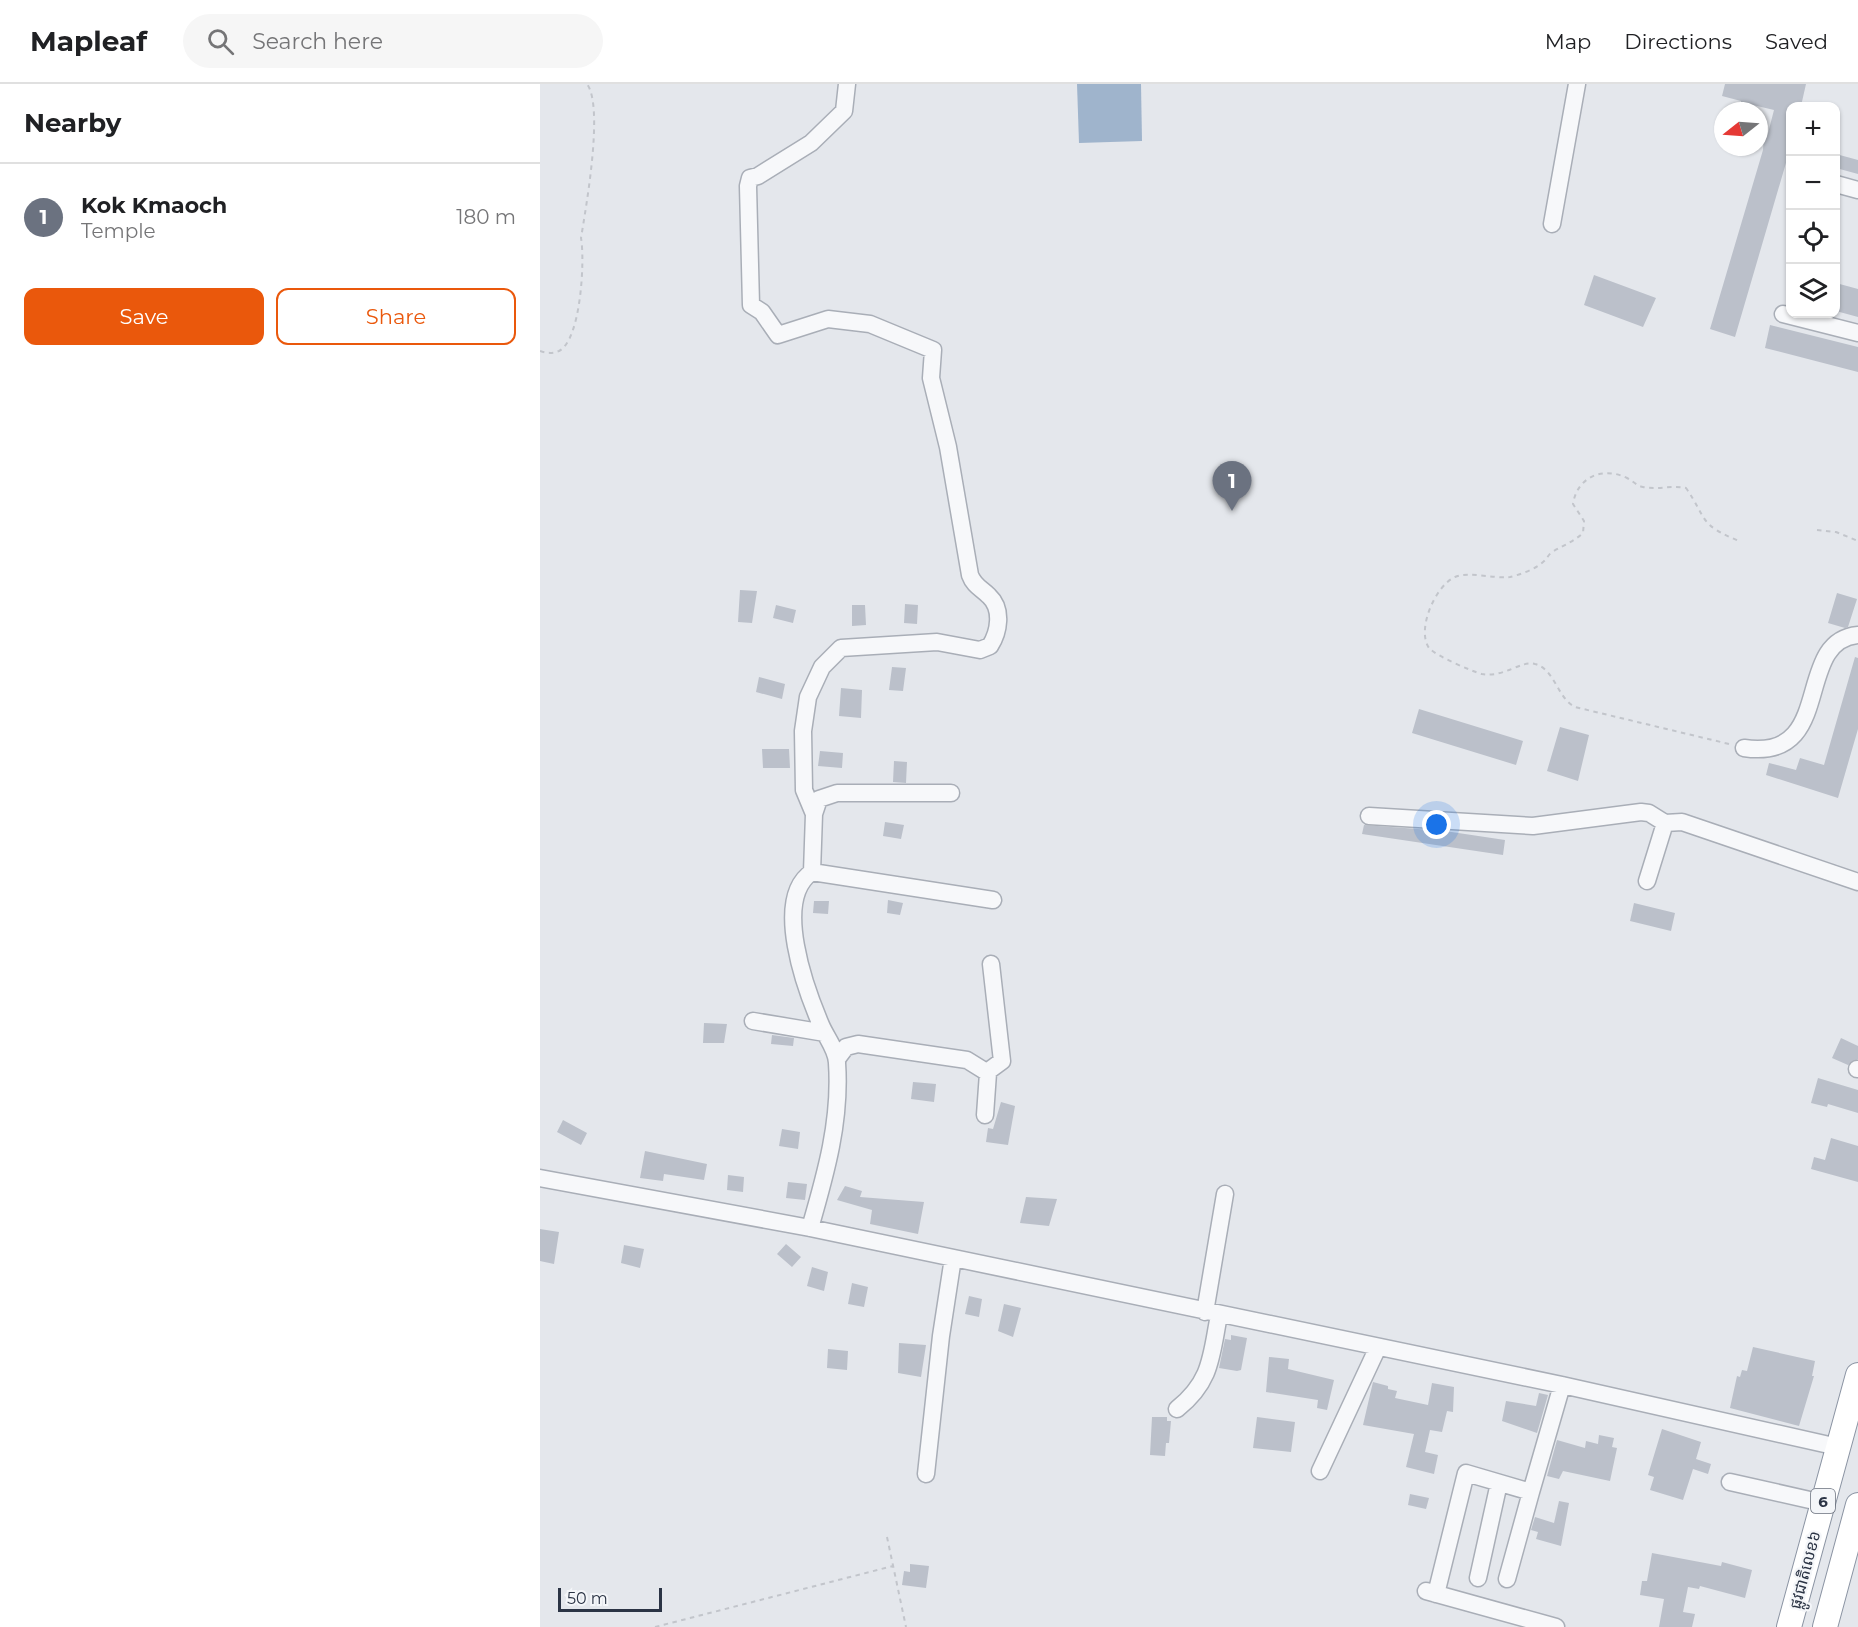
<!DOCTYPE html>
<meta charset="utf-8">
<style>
:root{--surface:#fff;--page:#f6f6f6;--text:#202124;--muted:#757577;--line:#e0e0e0;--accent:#ea580c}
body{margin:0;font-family:Montserrat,"Noto Sans Khmer",sans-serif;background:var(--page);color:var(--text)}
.controls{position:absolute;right:18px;top:18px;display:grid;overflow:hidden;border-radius:12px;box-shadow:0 2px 4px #0004}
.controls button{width:54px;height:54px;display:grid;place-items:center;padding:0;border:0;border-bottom:2px solid var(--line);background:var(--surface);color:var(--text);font:30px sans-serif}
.compass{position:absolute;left:1174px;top:18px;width:54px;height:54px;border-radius:50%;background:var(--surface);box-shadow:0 2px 4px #0004;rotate:253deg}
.scale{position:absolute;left:18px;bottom:15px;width:104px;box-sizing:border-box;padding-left:6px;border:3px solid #2b3445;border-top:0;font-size:16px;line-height:21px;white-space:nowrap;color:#2b3445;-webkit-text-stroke:4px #f4f6f9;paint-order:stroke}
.you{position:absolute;left:897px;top:741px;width:21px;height:21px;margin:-15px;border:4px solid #fff;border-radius:50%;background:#1a73e8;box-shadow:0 0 0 9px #1a73e833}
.badge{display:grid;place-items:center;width:39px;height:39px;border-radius:50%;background:var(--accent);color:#fff;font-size:20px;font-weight:700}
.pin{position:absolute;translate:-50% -50px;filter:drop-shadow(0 2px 3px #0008)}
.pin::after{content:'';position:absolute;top:32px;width:21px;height:18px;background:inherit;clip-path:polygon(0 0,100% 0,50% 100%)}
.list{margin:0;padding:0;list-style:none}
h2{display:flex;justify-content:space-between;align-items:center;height:78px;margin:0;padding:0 24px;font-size:26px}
h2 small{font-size:20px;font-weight:400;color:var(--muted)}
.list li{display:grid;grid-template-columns:39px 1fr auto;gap:18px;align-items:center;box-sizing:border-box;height:108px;padding:0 24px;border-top:2px solid var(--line)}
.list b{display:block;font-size:22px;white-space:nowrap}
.list p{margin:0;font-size:20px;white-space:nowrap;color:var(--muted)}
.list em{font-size:20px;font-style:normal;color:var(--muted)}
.actions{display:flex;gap:12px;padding:18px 24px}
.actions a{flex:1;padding:14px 0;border:2px solid var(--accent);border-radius:12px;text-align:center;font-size:21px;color:var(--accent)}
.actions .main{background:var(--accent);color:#fff}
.icon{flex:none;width:33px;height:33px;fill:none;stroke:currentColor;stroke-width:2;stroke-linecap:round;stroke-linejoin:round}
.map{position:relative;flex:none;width:1318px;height:1543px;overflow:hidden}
header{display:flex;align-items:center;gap:36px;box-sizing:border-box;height:84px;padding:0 30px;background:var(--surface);border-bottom:2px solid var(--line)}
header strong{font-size:28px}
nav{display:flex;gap:33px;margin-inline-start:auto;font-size:21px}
.search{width:420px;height:54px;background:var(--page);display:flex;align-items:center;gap:15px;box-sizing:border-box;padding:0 21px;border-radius:33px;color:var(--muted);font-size:22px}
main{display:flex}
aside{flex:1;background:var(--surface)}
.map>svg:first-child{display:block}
.water{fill:#9fb4cc}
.building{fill:#bbc0ca}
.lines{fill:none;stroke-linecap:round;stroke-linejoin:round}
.minor-casing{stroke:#a9aeb7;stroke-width:19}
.highway-casing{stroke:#8b94a3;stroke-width:26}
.path{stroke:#c2c5cb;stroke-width:2;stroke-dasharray:4.5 4.5;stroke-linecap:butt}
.minor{stroke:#f7f8fa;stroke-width:16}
.highway{stroke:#fff;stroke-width:24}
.labels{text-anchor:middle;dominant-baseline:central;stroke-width:4.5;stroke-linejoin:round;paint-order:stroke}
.shield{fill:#f4f6f9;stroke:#676e7b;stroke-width:1.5}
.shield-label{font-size:15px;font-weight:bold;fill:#2b3445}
.street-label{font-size:16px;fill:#2b3445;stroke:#f4f6f9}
</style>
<header>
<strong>Mapleaf</strong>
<div class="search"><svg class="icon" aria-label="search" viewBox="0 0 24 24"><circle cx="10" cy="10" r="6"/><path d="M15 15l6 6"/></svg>Search here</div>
<nav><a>Map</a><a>Directions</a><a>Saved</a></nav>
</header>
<main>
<aside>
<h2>Nearby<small></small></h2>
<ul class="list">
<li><span class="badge" style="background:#6b7280">1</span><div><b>Kok Kmaoch</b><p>Temple</p></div><em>180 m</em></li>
</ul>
<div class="actions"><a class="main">Save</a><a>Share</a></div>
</aside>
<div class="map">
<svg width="1318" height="1543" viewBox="0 0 1318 1543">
<rect width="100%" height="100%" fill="#e4e7ec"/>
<path class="water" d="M537 0H601L602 57 539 59Z"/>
<path class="building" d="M1185 0H1266L1261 22H1251V73L1248 72 1195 253 1170 245 1223 66 1224 52 1227 53 1234 26 1213 21 1212 24 1201 21V17L1182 12Z
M1296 70 1318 76V90L1296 84Z
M1054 191 1116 214 1103 243 1044 221Z
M1296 199 1318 205V233L1296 227Z
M1230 241 1318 263V288L1225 264Z
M200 506 217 507 212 539 198 538Z
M1297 509 1317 515 1308 543 1305 544 1288 539Z
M365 520 378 521 377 540 364 539Z
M236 521 256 526 253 539 233 534Z
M312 521H325L326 541 312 542Z
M1315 573 1318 574V645L1298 714 1226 691 1229 679 1256 686 1260 674 1284 681Z
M352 583 366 584 363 607 349 606Z
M219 593 245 600 242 615 216 608Z
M301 604 322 606 321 634 299 632Z
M879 625 983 657 976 681 872 649Z
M1020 643 1049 651 1038 697 1007 687Z
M222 665H249L250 684H223Z
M280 667 303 669 302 684 278 682Z
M354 677 367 678 366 699 353 698Z
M345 738 364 741 361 755 343 752Z
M824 741 905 747 965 756 963 771 822 750Z
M348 816 363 819 360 831 347 829Z
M274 817H289L288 830 273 829Z
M1094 819 1135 829 1131 847 1090 837Z
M164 939 187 940 184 959H163Z
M232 951 254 954 253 962 231 960Z
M1301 954 1318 962V975L1308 981 1292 974Z
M1278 994 1318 1006V1029L1288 1020 1287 1023 1271 1019Z
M373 998 396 1000 394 1018 371 1015Z
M461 1018 475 1022 468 1061 446 1058 448 1044 453 1045Z
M23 1036 47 1049 41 1061 17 1048Z
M242 1045 260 1048 258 1065 239 1062Z
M1291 1054 1318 1062V1098L1271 1085 1274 1073 1285 1076Z
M105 1067 167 1080 164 1096 124 1090 123 1097 100 1094Z
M188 1091 204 1093 203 1108 187 1106Z
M248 1098 267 1100 265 1116 246 1114Z
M305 1102 322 1107 320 1113 384 1118 378 1150 330 1140 332 1126 297 1116Z
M486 1113 517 1115 509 1142 480 1139Z
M0 1145 19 1148 14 1180 0 1177Z
M246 1160 261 1173 252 1183 237 1170Z
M84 1161 104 1165 100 1184 81 1179Z
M272 1183 288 1188 284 1207 267 1202Z
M312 1199 328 1203 324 1223 308 1220Z
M429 1212 442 1215 439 1233 425 1230Z
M464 1220 481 1224 473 1253 458 1247Z
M691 1251 707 1254 701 1286 697 1287 679 1284 685 1255 691 1256Z
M359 1259 386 1261 381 1293 358 1289Z
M1213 1263 1275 1277 1272 1292H1274L1259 1342 1190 1324 1197 1292 1200 1293 1202 1286 1207 1287Z
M288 1265 308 1267 307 1286 287 1284Z
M729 1273 749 1275 748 1285 794 1296 787 1326 777 1324 778 1316 726 1308Z
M833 1298 848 1302V1305L857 1307 855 1314 888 1321 892 1299 914 1303 913 1328 907 1327 902 1348 890 1346 885 1368 898 1371 894 1390 866 1383 874 1350 823 1341Z
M999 1309 1008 1311 997 1349 962 1337 966 1317 996 1322Z
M612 1333H627V1337H631L629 1359H626L625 1372 610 1371Z
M717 1333 755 1338 751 1368 713 1364Z
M1122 1345 1161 1358 1156 1375 1171 1380 1168 1390 1153 1385 1143 1416 1110 1406 1114 1393 1108 1391Z
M1059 1351 1074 1354 1072 1363 1077 1364 1070 1397 1023 1387 1019 1395 1007 1392 1017 1356 1045 1364 1046 1357 1058 1360Z
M870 1410 889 1414 886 1425 868 1421Z
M1019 1417 1029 1419 1021 1462 996 1455 998 1448 991 1446 995 1433 1014 1439Z
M1112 1469 1181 1482 1182 1478 1212 1486 1205 1514 1160 1502 1159 1505 1148 1503 1143 1528 1155 1530 1152 1543H1119L1124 1515 1100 1511 1102 1497H1107Z
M370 1480 389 1482 386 1504 362 1501 364 1487 370 1488Z"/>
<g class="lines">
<defs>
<path id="minor" d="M1296 100 1318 106
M1012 140 1037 0
M1243 230 1318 249
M1204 664C1297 678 1252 557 1318 551
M274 730 279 715 297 709H411
M829 732 993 742 1101 728 1109 729 1125 739
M272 788 453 816
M1107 797 1125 739 1142 738 1318 798
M213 937 285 949
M297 975 306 963 318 960 427 976 448 989 445 1031
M1317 985H1318
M447 988 462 977 451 880
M0 1094 270 1144 1022 1301 1298 1363
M270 1144C286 1089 301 1036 297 979 297 966 286 953 281 941 266 906 232 815 272 788L274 730 264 706 263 647 268 613 282 583 301 564 397 558 440 566 450 562C459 548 463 525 449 512 441 504 434 502 430 491L408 363 391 294 393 266 330 240 288 235 238 251 222 228 211 221 208 102 210 94 218 92 271 59 304 27 307 0
M665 1228 685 1110
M637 1325C672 1297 671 1272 679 1231
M780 1387 838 1263
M386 1390 401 1252 413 1174
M1190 1398 1283 1419
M991 1408 1022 1301
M938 1494 959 1399
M886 1507 1016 1543
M896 1510 926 1389 991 1408 967 1495"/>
<path id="highway" d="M1249 1543 1318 1291
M1285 1543 1318 1421"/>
</defs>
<use href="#minor" class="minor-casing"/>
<use href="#highway" class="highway-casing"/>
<path class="path" d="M0 267C6 269 12 270 19 267 41 256 45 176 41 154 46 123 64 23 47 0
M1277 446 1296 448 1318 457
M1189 660 1035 623C1017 614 1015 585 995 580 981 576 964 594 942 590 931 587 896 572 889 564 876 545 896 501 915 493 930 487 953 495 970 493 979 491 996 485 1003 478 1007 475 1008 471 1012 468 1024 461 1033 458 1043 449L1044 437 1033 420C1037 393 1063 382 1087 394 1093 397 1097 402 1103 403 1118 406 1132 401 1146 404 1168 436 1158 440 1199 457
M347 1453 366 1543
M115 1543 353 1482"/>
<use href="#minor" class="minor"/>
<use href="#highway" class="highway"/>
</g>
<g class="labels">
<rect class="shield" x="1271" y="1405" width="24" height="24" rx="4.5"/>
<g class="shield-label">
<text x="1283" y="1417">6</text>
</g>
<g class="street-label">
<text transform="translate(1265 1486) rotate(-75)">ផ្លូវជាតិលេខ៦</text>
</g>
</g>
</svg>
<div class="controls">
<button>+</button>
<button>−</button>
<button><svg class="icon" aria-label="locate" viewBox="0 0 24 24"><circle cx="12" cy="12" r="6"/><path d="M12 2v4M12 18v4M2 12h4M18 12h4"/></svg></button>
<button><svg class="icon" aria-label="layers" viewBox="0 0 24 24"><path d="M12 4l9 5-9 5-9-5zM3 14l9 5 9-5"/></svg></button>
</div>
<svg class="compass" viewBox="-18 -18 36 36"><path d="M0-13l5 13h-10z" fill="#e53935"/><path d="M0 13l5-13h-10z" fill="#757577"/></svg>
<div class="scale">50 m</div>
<div class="you"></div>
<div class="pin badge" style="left:692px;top:427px;background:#6b7280">1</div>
</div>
</main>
